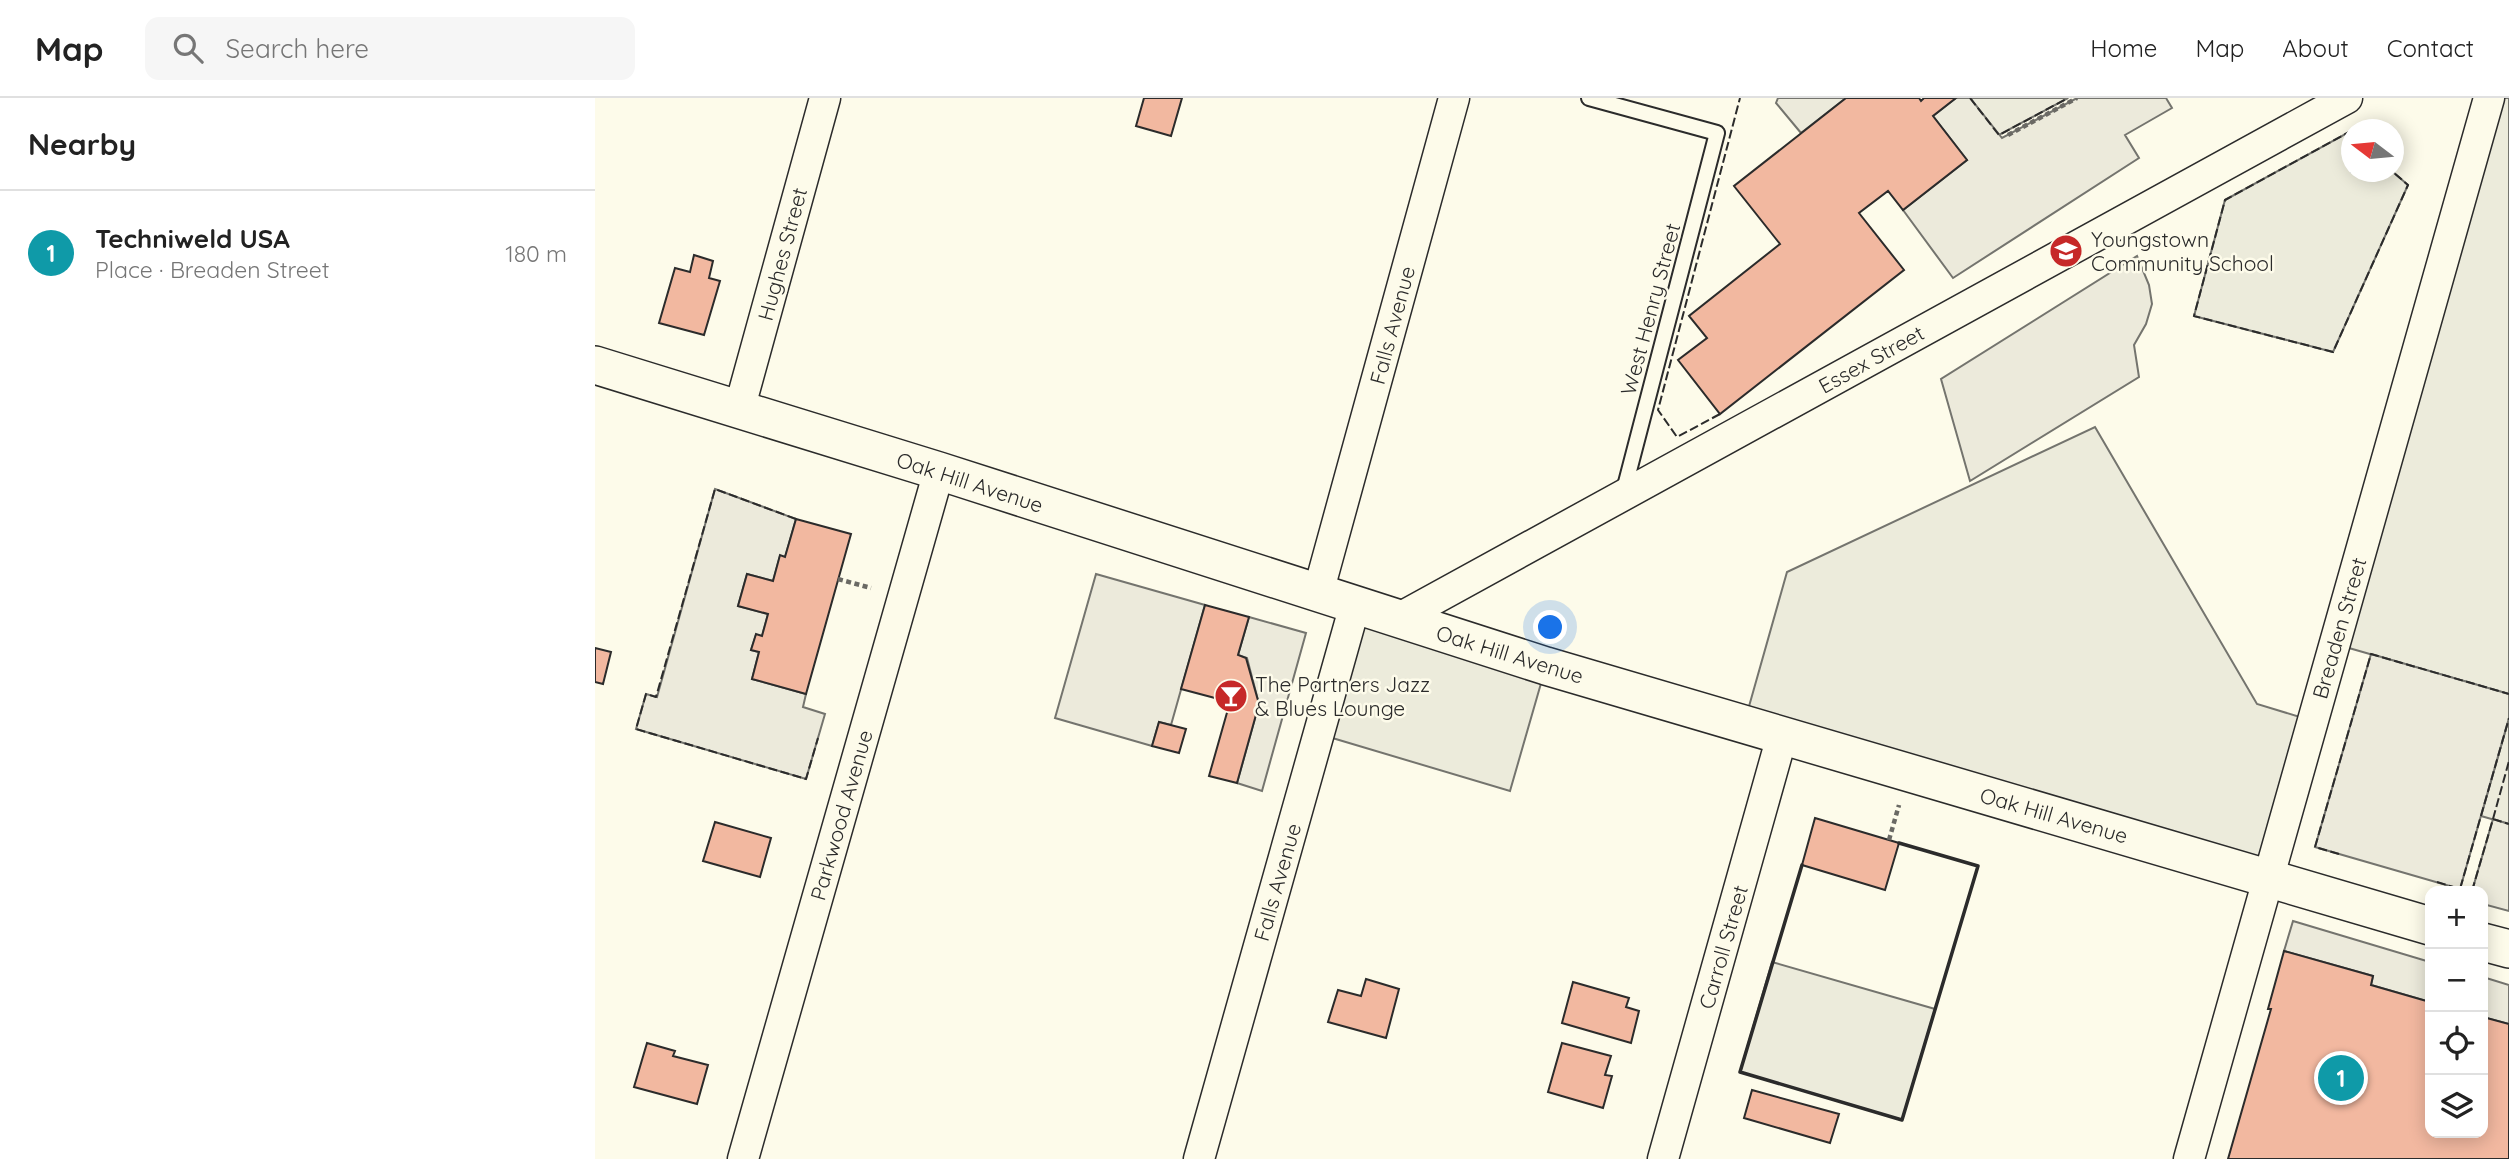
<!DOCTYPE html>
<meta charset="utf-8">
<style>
:root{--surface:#fff;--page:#f6f6f6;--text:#222;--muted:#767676;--line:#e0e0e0;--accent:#c62828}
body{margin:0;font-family:Quicksand,sans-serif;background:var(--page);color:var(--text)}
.controls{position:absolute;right:21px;bottom:21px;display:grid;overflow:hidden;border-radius:14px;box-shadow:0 4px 18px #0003}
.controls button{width:63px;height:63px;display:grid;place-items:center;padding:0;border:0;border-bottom:2px solid var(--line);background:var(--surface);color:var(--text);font:35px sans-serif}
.compass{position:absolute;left:1746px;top:21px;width:63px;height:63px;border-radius:50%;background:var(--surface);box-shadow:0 4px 18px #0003;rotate:286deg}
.you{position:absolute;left:956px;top:530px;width:24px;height:24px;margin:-18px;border:5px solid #fff;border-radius:50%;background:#1a73e8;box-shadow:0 0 0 10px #1a73e833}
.badge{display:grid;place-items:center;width:46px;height:46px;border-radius:50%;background:var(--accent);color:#fff;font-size:23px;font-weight:700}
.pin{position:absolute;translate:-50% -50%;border:4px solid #fff;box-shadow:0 2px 7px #0006}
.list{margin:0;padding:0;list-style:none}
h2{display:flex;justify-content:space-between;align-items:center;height:91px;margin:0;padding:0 28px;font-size:30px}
h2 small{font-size:23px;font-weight:400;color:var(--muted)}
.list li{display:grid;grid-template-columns:46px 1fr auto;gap:21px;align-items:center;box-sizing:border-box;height:126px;padding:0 28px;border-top:2px solid var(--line)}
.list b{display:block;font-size:26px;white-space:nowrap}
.list p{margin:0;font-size:23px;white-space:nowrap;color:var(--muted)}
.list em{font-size:23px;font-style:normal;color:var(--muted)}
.icon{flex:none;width:38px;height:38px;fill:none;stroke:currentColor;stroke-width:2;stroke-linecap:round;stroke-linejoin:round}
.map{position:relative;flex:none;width:1914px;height:1061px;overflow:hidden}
header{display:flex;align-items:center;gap:42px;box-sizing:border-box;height:98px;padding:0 35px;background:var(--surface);border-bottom:2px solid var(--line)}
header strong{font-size:33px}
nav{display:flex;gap:38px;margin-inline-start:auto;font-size:24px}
.search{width:490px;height:63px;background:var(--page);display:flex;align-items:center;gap:18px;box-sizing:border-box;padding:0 24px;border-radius:14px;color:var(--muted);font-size:26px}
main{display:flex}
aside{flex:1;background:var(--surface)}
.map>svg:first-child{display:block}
.green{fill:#ecebdb;stroke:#74746e;stroke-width:2}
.parking{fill:#eceadb;stroke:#74746e;stroke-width:2}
.building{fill:#f2b8a0;stroke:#2b2b2b;stroke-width:2}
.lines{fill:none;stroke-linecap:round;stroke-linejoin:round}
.service-casing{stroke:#2b2b2b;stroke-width:18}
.minor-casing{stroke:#2b2b2b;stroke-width:33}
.tertiary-casing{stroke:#2b2b2b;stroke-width:40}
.path{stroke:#6a6964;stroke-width:4.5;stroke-dasharray:5 3.5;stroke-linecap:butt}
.service{stroke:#fdfbea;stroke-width:14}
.minor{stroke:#fdfbea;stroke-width:30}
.tertiary{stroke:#fdfbea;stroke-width:37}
.fence{stroke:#2b2b2b;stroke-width:2;stroke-dasharray:9 3.5;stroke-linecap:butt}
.wall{stroke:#2b2b2b;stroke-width:3.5}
.labels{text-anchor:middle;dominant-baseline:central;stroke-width:5;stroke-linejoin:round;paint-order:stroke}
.poi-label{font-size:21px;fill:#2b2b2b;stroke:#fdfbea;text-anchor:start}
.street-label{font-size:21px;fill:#2b2b2b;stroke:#fdfbea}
</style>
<header>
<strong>Map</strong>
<div class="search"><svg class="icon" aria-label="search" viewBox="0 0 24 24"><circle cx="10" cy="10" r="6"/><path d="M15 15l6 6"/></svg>Search here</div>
<nav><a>Home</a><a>Map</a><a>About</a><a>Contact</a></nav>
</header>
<main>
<aside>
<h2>Nearby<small></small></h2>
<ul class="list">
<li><span class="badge" style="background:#0f9aa8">1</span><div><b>Techniweld USA</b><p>Place · Breaden Street</p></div><em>180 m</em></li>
</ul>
</aside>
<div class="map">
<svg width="1914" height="1061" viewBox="0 0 1914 1061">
<rect width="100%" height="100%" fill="#fdfbea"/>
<path class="green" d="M1375 0H1473L1404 37Z
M1894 0H1914V596L1740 546Z
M1754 34 1756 37V74H1798L1813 87 1738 254 1599 218 1630 102Z
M1500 329 1662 606 1718 623 1673 780 1149 626 1192 474Z
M760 507 951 568 915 693 724 636Z
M1914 620V726L1886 718Z
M1177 864 1340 911 1307 1022 1145 974Z"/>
<path class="parking" d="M1183 0H1251L1206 35 1181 5Z
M1361 0H1375L1407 40 1482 0H1571L1577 10 1530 37 1544 60 1358 180 1308 112 1372 62 1338 18Z
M1542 158 1554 187 1557 206 1551 226 1539 247 1544 279 1375 383 1346 281Z
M120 391 201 421 190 459 185 458 178 483 152 476 143 508 173 516 167 538 161 537 156 552 164 554 157 581 211 596 208 609 230 616 211 681 41 631 51 596 62 599Z
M501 476 610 507 576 627 564 624 557 648 460 620Z
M654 519 711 535 667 693 642 685 664 606 652 560 643 557Z
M1776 556 1914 596V620L1865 791 1720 749Z
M1898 721 1914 726V813L1888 806V793H1877Z
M1698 823 1835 864V904L1776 887 1778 878 1689 853Z
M1888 879 1914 887V926L1888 919Z"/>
<path class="building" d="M549 0H587L576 38 541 28Z
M1251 0H1324L1326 3 1329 0H1361L1338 18 1372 62 1308 112 1293 93 1264 115 1309 172 1125 316 1083 262 1112 240 1094 218 1185 146 1139 88Z
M99 157 118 163 114 180 125 183 109 237 64 225 80 170 95 174Z
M201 421 256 436 211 596 157 581 164 554 156 552 161 536 167 538 173 516 143 508 152 476 178 483 185 457 190 459Z
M610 507 654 519 643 557 651 560 664 606 642 685 614 678 635 604 586 591Z
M0 550 16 554 8 586 0 584Z
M564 624 591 631 584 655 557 648Z
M1220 720 1304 745 1290 792 1207 767Z
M120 724 176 740 165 779 108 763Z
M1689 853 1778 878 1776 887 1835 904V1035H1888V919L1914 926V1061H1633L1676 911H1673Z
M771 881 804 891 791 940 733 924 743 892 766 898Z
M978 884 1034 900 1031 909 1044 913 1036 945 967 925Z
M52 945 80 953 78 958 113 967 102 1006 39 989Z
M967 945 1016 958 1010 977 1017 978 1008 1010 953 994Z
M1157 992 1244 1016 1235 1045 1149 1020Z"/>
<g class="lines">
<defs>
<path id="service" d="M994 0 1122 35 1028 396"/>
<path id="minor" d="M144 312 230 0
M723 495 859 0
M801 522 1752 0
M148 1061 344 373
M604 1061 760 507
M1068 1061 1187 638
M1594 1061 1894 0"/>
<path id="tertiary" d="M0 267 344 373 951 568 1835 828
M1888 844 1914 851"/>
</defs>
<use href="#service" class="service-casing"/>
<use href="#minor" class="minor-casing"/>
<use href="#tertiary" class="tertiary-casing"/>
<path class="path" d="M1413 37 1482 0
M243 481 276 490
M1294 742 1304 707"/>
<use href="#service" class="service"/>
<use href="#minor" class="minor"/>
<use href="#tertiary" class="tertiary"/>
<path class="fence" d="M1375 0 1404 37 1473 0
M1756 37 1754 34 1630 102 1599 218 1738 254 1813 87 1798 74
M1125 316 1082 339 1063 312 1145 0
M201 421 120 391 61 599 51 596 41 631 211 681 223 640
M1898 721 1914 663
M1744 756 1720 749 1776 556 1914 596
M1842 784 1865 791 1914 620
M1877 793 1898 721 1914 726"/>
<path class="wall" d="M1207 767 1145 974 1307 1022 1383 768 1304 745"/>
</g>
<defs>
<symbol id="school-disc" viewBox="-11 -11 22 22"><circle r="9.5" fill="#c62828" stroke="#fdfbea"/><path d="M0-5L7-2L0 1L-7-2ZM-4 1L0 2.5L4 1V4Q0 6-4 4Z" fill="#fff"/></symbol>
<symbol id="bar-disc" viewBox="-11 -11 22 22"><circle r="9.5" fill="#c62828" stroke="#fdfbea"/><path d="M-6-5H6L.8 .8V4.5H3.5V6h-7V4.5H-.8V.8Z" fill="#fff"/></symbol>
</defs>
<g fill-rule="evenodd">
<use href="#school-disc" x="1452" y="134" width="38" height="38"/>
<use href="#bar-disc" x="617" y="579" width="38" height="38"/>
</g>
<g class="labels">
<g class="poi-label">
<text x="1496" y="141">Youngstown<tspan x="1496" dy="24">Community School</tspan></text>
<text x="660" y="586">The Partners Jazz<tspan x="660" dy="24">&amp; Blues Lounge</tspan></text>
</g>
<g class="street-label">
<text transform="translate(187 156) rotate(-75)">Hughes Street</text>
<text transform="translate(1055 211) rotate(-75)">West Henry Street</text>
<text transform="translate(797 227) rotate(-75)">Falls Avenue</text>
<text transform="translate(1276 261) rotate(-29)">Essex Street</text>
<text transform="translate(375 384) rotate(18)">Oak Hill Avenue</text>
<text transform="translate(1744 530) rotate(-74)">Breaden Street</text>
<text transform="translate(915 556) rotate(17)">Oak Hill Avenue</text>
<text transform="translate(246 717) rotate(-74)">Parkwood Avenue</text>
<text transform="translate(1459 717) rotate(16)">Oak Hill Avenue</text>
<text transform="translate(682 784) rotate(-74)">Falls Avenue</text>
<text transform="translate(1128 849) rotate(-74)">Carroll Street</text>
</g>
</g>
</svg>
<div class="controls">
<button>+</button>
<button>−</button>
<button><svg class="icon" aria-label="locate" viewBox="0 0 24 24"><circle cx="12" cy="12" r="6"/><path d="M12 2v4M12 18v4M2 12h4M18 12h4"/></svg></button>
<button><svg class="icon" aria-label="layers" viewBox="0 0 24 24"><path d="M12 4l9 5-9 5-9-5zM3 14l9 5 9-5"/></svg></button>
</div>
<svg class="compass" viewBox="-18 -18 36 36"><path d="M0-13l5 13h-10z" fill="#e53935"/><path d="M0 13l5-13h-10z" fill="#767676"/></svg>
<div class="you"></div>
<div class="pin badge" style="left:1746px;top:980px;background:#0f9aa8">1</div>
</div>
</main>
